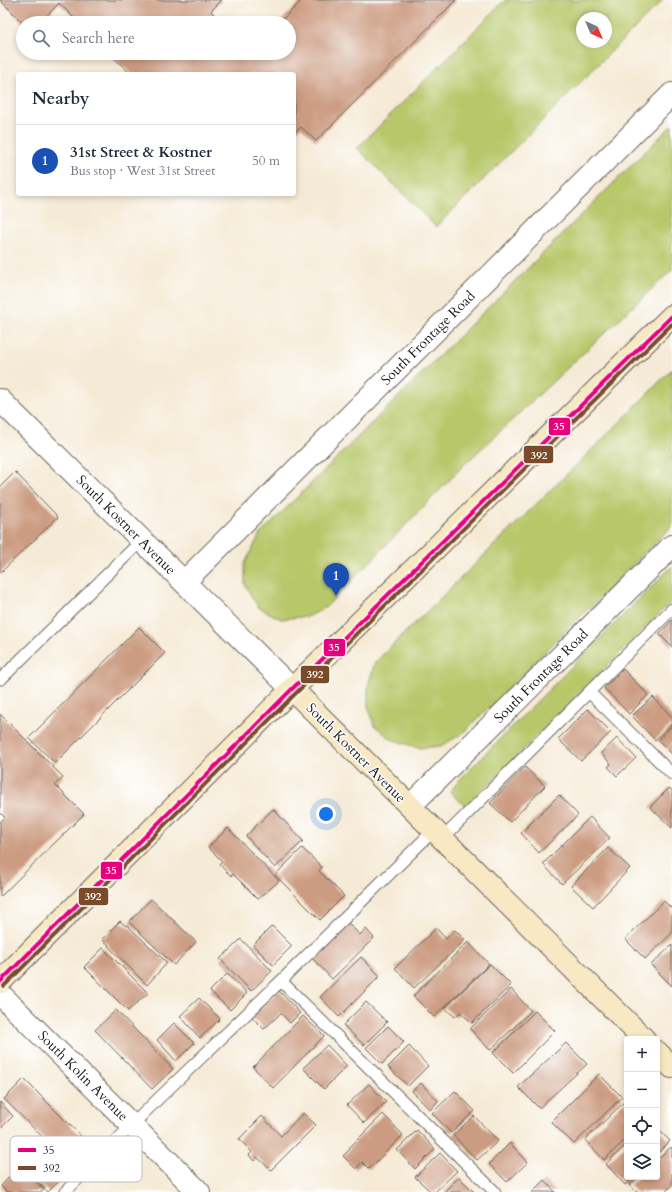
<!DOCTYPE html>
<meta charset="utf-8">
<style>
:root{--surface:#fff;--page:#f6f6f7;--text:#1f2937;--muted:#747a83;--line:#e0e1e3;--accent:#b45309}
body{margin:0;font-family:Cardo,serif;background:var(--page);color:var(--text)}
.controls{position:absolute;right:12px;bottom:12px;display:grid;overflow:hidden;border-radius:4px;box-shadow:0 2px 6px #0003}
.controls button{width:36px;height:36px;display:grid;place-items:center;padding:0;border:0;border-bottom:1px solid var(--line);background:var(--surface);color:var(--text);font:20px sans-serif}
.compass{position:absolute;left:576px;top:12px;width:36px;height:36px;border-radius:50%;background:var(--surface);box-shadow:0 2px 6px #0003;rotate:136deg}
.you{position:absolute;left:326px;top:814px;width:14px;height:14px;margin:-10px;border:3px solid #fff;border-radius:50%;background:#1a73e8;box-shadow:0 0 0 6px #1a73e833}
.badge{display:grid;place-items:center;width:26px;height:26px;border-radius:50%;background:var(--accent);color:#fff;font-size:13px;font-weight:700}
.pin{position:absolute;translate:-50% -33px;filter:drop-shadow(0 1px 2px #0008)}
.pin::after{content:'';position:absolute;top:21px;width:14px;height:12px;background:inherit;clip-path:polygon(0 0,100% 0,50% 100%)}
.list{margin:0;padding:0;list-style:none}
h2{display:flex;justify-content:space-between;align-items:center;height:52px;margin:0;padding:0 16px;font-size:17px}
h2 small{font-size:13px;font-weight:400;color:var(--muted)}
.list li{display:grid;grid-template-columns:26px 1fr auto;gap:12px;align-items:center;box-sizing:border-box;height:72px;padding:0 16px;border-top:1px solid var(--line)}
.list b{display:block;font-size:15px;white-space:nowrap}
.list p{margin:0;font-size:13px;white-space:nowrap;color:var(--muted)}
.list em{font-size:13px;font-style:normal;color:var(--muted)}
.icon{flex:none;width:22px;height:22px;fill:none;stroke:currentColor;stroke-width:2;stroke-linecap:round;stroke-linejoin:round}
.map{position:relative;flex:none;width:672px;height:1192px;overflow:hidden}
.search{position:absolute;background:var(--surface);box-shadow:0 2px 6px #0003;left:16px;top:16px;width:280px;height:44px;display:flex;align-items:center;gap:10px;box-sizing:border-box;padding:0 14px;border-radius:22px;color:var(--muted);font-size:15px}
.panel{position:absolute;background:var(--surface);box-shadow:0 2px 6px #0003;left:16px;top:72px;width:280px;height:124px;border-radius:4px}
.map>svg:first-child{display:block}
.green{fill:#b7c769;stroke:#6a7242;fill-rule:evenodd}
.building{fill:#cc9c82}
.lines{fill:none;stroke-linecap:round;stroke-linejoin:round}
.lane-casing{stroke:#68645d;stroke-width:13}
.street-casing{stroke:#68645d;stroke-width:24}
.secondary-casing{stroke:#68645d;stroke-width:24}
.lane{stroke:#fff;stroke-width:11}
.street{stroke:#fff;stroke-width:22}
.secondary{stroke:#f8e8c3;stroke-width:22}
.bus-1-casing{stroke:#fff;stroke-width:7}
.bus-2-casing{stroke:#fff;stroke-width:7}
.bus-1{stroke:#e5007d;stroke-width:4}
.bus-2{stroke:#7a4b2a;stroke-width:4}
.labels{text-anchor:middle;dominant-baseline:central;stroke-width:3;stroke-linejoin:round;paint-order:stroke}
.street-label{font-size:14px;fill:#1c1c1c;stroke:#fff}
.key{fill:#fff;stroke:#bbb;stroke-width:1}
.key-label{font-size:11px;fill:#1c1c1c}
.line-badge{stroke:#fff;stroke-width:1.5}
.badge-label{font-size:11px;text-anchor:middle;font-weight:bold;fill:#fff}
</style>
<div class="map">
<svg width="672" height="1192" viewBox="0 0 672 1192">
<rect width="100%" height="100%" fill="#fff"/>
<filter id="ink" filterUnits="userSpaceOnUse"><feTurbulence type="fractalNoise" baseFrequency=".025" numOctaves="2"/><feDisplacementMap in="SourceGraphic" scale="8" xChannelSelector="R" yChannelSelector="G"/><feConvolveMatrix kernelMatrix="1 2 1 2 8 2 1 2 1" color-interpolation-filters="sRGB"/></filter>
<filter id="wash" filterUnits="userSpaceOnUse"><feTurbulence type="fractalNoise" baseFrequency=".012" numOctaves="4" result="noise"/><feDisplacementMap in="SourceGraphic" scale="16" xChannelSelector="R" yChannelSelector="G"/><feGaussianBlur stdDeviation="0.9" result="paint"/><feColorMatrix in="noise" values="0 0 0 0 0 0 0 0 0 0 0 0 0 0 0 0 0 1.4 0 .05"/><feComposite in="paint" operator="in"/></filter>
<g filter="url(#wash)">
<rect width="100%" height="100%" fill="#f5ead5"/>
<path class="green" d="M505 0H663L436 227 357 148ZM582 18H606V42H582Z
M672 125V270L464 465 326 607 310 616 281 619 258 607 245 585V563L260 534Z
M672 369V526L462 734 441 746 418 748 391 739 375 726 368 706V686L375 662 619 423Z
M672 566V601L466 807 450 792 458 781Z"/>
<g id="blocks">
<path class="building" d="M0 0H222L211 11 219 20 229 16 233 23H79L59 3 40 23H23Z
M302 0H456L316 141 301 127 294 133V74H131L109 53H289V23H279Z
M15 472 58 517 0 573V487Z
M672 620V647L659 634Z
M139 627 165 653 55 763 29 738Z
M623 669 648 695 629 714 604 688Z
M653 697 672 717V724L655 740 632 716Z
M588 709 611 732 581 761 558 739Z
M0 714 63 777 55 785 84 814 0 897V822L5 817 0 813Z
M672 726V754L658 740Z
M617 738 636 758 617 776 608 767 611 764 601 753Z
M525 767 545 786 510 822 490 803Z
M669 788 672 790V828L650 807Z
M559 795 578 815 539 853 521 833Z
M273 809 303 841 275 868 246 836Z
M590 817 610 838 562 884 543 864Z
M228 828 279 881 258 899 233 874 231 876 219 864 222 861 208 847Z
M302 848 322 867 319 871 344 896 320 920 275 875Z
M608 848 630 868 593 907 571 886Z
M151 899 196 942 174 965 129 922Z
M664 901 672 909V933L645 959 625 939Z
M120 921 126 926 127 925 167 963 147 985 108 946 109 945 102 939Z
M348 923 360 935 366 929 374 938 332 979 312 958Z
M272 926 292 946 273 965 253 945Z
M436 928 446 939 455 930 465 940 414 988 395 968Z
M241 939 272 971 251 991 220 959Z
M468 942 489 964 434 1017 413 996Z
M672 945V986L651 965Z
M103 948 148 993 128 1011 84 967Z
M361 957 380 976 339 1017 320 997Z
M490 964 511 985 472 1023 460 1012 455 1017 445 1008Z
M227 974 247 993 230 1010 210 991Z
M511 989 531 1011 490 1050 470 1029Z
M279 991 300 1013 290 1023 281 1013 264 1029 252 1017Z
M199 998 220 1019 200 1038 180 1016Z
M366 1002 387 1022 364 1045 343 1025Z
M116 1010 173 1069 152 1089 95 1030Z
M535 1011 555 1031 513 1073 493 1053Z
M303 1016 324 1036 273 1088 253 1067Z
M174 1023 194 1043 176 1061 157 1040Z
M388 1026 404 1042 382 1064 366 1048Z
M566 1043 587 1064 539 1108 518 1087Z
M327 1045 347 1066 324 1089 303 1068Z
M409 1046 428 1066 408 1086 388 1067Z
M599 1074 622 1097 574 1144 551 1122Z
M24 1079 88 1143 69 1163 4 1099Z
M421 1083 438 1101 430 1110 412 1091Z
M369 1084 386 1102 364 1123 347 1105Z
M455 1091 475 1111 451 1133 432 1113Z
M0 1102 13 1116 0 1129Z
M624 1102 627 1105V1138L604 1160 585 1140Z
M303 1113 316 1125 271 1170 257 1157 254 1161 249 1155 252 1152 239 1139 262 1116 281 1136Z
M383 1114 403 1135 369 1169 362 1162 356 1169 343 1156 350 1149 349 1148Z
M474 1116 498 1141 477 1160 453 1135Z
M657 1128 670 1141 657 1154Z
M417 1130 435 1149 415 1169 397 1150Z
M510 1143 528 1162 507 1182 489 1164Z
M627 1144V1177H634L625 1185 606 1164Z
M671 1147 672 1149V1185L665 1192H636L630 1185 639 1177H657V1160Z
M47 1148 70 1171 48 1192 25 1169Z
M440 1153 457 1171 435 1192H431L415 1177Z
M19 1166 44 1190 42 1192H7L1 1186Z
M459 1177 474 1192H444Z
M544 1180 555 1192H532Z"/>
</g>
</g>
<g filter="url(#ink)">
<use href="#blocks" fill-opacity="0" stroke="#68645d" stroke-width="1"/>
<g class="lines">
<defs>
<path id="lane" d="M1 679 142 540
M589 692 672 774
M442 839 672 609
M281 981 495 1192
M65 1192 158 1099 281 981 434 830"/>
<path id="street" d="M0 400 292 689
M184 582 672 94
M410 806 672 546
M0 994 199 1192"/>
<path id="secondary" d="M292 689 644 1039
M0 982 292 689 672 316
M657 1052 672 1067"/>
</defs>
<use href="#lane" class="lane-casing"/>
<use href="#street" class="street-casing"/>
<use href="#secondary" class="secondary-casing"/>
<use href="#lane" class="lane"/>
<use href="#street" class="street"/>
<use href="#secondary" class="secondary"/>
<defs>
<path id="bus-1" d="M0 982 292 689 672 316"/>
<path id="bus-2" d="M4 986 296 693 672 324"/>
</defs>
<use href="#bus-1" class="bus-1-casing"/>
<use href="#bus-2" class="bus-2-casing"/>
<use href="#bus-1" class="bus-1"/>
<use href="#bus-2" class="bus-2"/>
</g>
</g>
<g class="labels">
<g class="street-label">
<text transform="translate(428 338) rotate(-45)">South Frontage Road</text>
<text transform="translate(126 525) rotate(45)">South Kostner Avenue</text>
<text transform="translate(541 676) rotate(-45)">South Frontage Road</text>
<text transform="translate(356 753) rotate(45)">South Kostner Avenue</text>
<text transform="translate(83 1076) rotate(45)">South Kolin Avenue</text>
</g>
</g>
<rect x="10" y="1136" width="132" height="46" rx="6" class="key"/>
<rect x="18" y="1148" width="18" height="4" fill="#e5007d"/>
<rect x="18" y="1166" width="18" height="4" fill="#7a4b2a"/>
<g class="key-label">
<text x="43" y="1154">35</text>
<text x="43" y="1172">392</text>
</g>
<g class="line-badge">
<rect x="548" y="417" width="23" height="19" rx="4" fill="#e5007d"/>
<rect x="523" y="445" width="31" height="19" rx="4" fill="#7a4b2a"/>
<rect x="323" y="638" width="23" height="19" rx="4" fill="#e5007d"/>
<rect x="300" y="665" width="30" height="19" rx="4" fill="#7a4b2a"/>
<rect x="100" y="861" width="23" height="19" rx="4" fill="#e5007d"/>
<rect x="78" y="887" width="31" height="19" rx="4" fill="#7a4b2a"/>
</g>
<g class="badge-label">
<text x="559" y="430">35</text>
<text x="539" y="459">392</text>
<text x="334" y="651">35</text>
<text x="315" y="678">392</text>
<text x="111" y="874">35</text>
<text x="93" y="900">392</text>
</g>
</svg>
<div class="controls">
<button>+</button>
<button>−</button>
<button><svg class="icon" aria-label="locate" viewBox="0 0 24 24"><circle cx="12" cy="12" r="6"/><path d="M12 2v4M12 18v4M2 12h4M18 12h4"/></svg></button>
<button><svg class="icon" aria-label="layers" viewBox="0 0 24 24"><path d="M12 4l9 5-9 5-9-5zM3 14l9 5 9-5"/></svg></button>
</div>
<svg class="compass" viewBox="-18 -18 36 36"><path d="M0-13l5 13h-10z" fill="#e53935"/><path d="M0 13l5-13h-10z" fill="#747a83"/></svg>
<div class="you"></div>
<div class="pin badge" style="left:336px;top:596px;background:#1a4fb4">1</div>
<div class="search"><svg class="icon" aria-label="search" viewBox="0 0 24 24"><circle cx="10" cy="10" r="6"/><path d="M15 15l6 6"/></svg>Search here</div>
<section class="panel">
<h2>Nearby<small></small></h2>
<ul class="list">
<li><span class="badge" style="background:#1a4fb4">1</span><div><b>31st Street &amp; Kostner</b><p>Bus stop · West 31st Street</p></div><em>50 m</em></li>
</ul>
</section>
</div>
